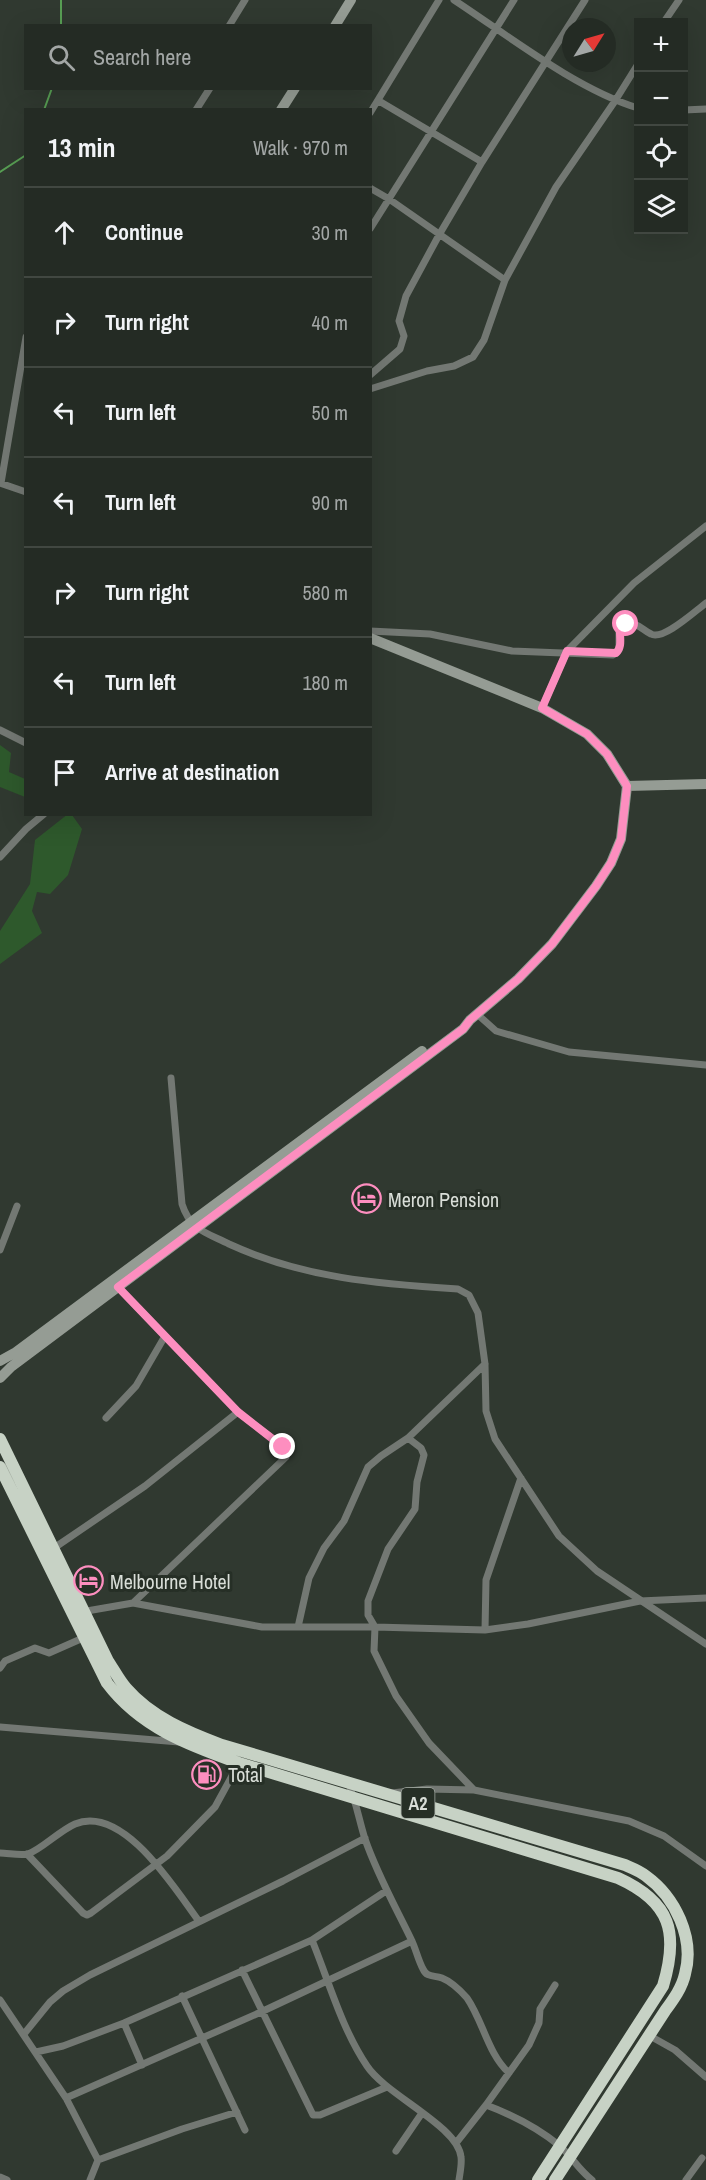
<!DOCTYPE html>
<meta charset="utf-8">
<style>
:root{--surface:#242b24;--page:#2c332c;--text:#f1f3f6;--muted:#a3a7a6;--line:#414741}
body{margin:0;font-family:"Archivo Narrow",sans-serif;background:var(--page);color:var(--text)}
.controls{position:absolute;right:18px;top:18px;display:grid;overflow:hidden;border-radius:0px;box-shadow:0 6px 24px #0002}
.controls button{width:54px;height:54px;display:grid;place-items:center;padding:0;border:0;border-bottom:2px solid var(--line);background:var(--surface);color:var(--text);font:30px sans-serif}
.compass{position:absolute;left:562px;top:18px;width:54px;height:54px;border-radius:50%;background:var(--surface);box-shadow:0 6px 24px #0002;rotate:53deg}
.stop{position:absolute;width:18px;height:18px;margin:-14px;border:4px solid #fd8ebf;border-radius:50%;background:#fff}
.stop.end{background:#fd8ebf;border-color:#fff;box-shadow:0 2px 6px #0008}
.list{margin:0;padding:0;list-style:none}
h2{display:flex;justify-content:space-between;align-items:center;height:78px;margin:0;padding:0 24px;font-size:26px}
h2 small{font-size:20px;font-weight:400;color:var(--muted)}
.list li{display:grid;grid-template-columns:39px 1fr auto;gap:18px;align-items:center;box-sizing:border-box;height:90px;padding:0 24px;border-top:2px solid var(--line)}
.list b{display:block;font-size:22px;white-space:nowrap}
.list em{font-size:20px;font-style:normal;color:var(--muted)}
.icon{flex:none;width:33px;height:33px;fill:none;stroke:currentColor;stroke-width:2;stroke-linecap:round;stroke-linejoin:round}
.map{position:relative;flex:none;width:706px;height:2180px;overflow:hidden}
.search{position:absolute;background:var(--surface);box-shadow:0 6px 24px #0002;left:24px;top:24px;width:348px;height:66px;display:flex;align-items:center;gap:15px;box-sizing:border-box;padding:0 21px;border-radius:0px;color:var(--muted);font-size:22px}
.panel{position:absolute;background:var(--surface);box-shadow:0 6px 24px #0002;left:24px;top:108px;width:348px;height:708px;border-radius:0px}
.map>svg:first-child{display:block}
.green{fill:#2e592c}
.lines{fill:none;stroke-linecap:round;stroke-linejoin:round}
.stream{stroke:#579d53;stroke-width:2}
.street{stroke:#737873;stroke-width:7}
.secondary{stroke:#959c94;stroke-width:10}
.highway{stroke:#c7d2c5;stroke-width:12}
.route{stroke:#fd8ebf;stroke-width:8}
.labels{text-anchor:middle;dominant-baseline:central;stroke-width:6;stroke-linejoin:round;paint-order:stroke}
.shield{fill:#262f26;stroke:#a3aaa3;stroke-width:1.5}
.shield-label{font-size:18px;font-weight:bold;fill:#d9ded8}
.poi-label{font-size:20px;fill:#d9ded8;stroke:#262f26;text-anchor:start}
</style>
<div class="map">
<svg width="706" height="2180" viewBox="0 0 706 2180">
<rect width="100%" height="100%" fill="#303930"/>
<path class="green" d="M0 745 11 753 9 772 25 779V797L0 787Z
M68 814 72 815 82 829 68 875 50 894 37 892 32 911 42 933 0 964V931L30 884 35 840Z"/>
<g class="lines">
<path class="stream" d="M61 0V26
M44 110 52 88
M0 172 26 155"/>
<path class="street" d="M454 0C509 36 576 89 638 108
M664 22 679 0
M229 26 245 0
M379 101 482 162
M196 110 210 88
M684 110 706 109
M370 113 439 0
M370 188 389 199 505 280
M370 229 514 0
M370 375 400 349 404 336 399 321 406 296 439 235 482 162 585 0
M370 389 427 371 454 366 473 357 484 340 505 280 556 187 615 101 638 64
M0 483 26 492
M1 483 26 337
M370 631 430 634 512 651 613 655 619 650V632L626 624C638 622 641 629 651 634 663 641 695 611 706 603
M542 708 567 651 634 583 706 526
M0 730 26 743
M0 857 26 829 44 814
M477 1014 496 1031 569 1052 706 1065
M171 1078 182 1204C190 1230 207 1233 229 1244 303 1278 378 1284 458 1289L469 1295 478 1313 485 1364 486 1411 495 1439 559 1536 597 1571 706 1644
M0 1250 17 1206
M115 1284 238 1412 283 1447 286 1451V1457L133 1603
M106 1418 136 1386 165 1336
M408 1438 485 1364
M54 1548 145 1486 238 1412
M81 1612 133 1603 262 1627H375L485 1630 528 1624 640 1601 706 1598
M298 1627 309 1578 324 1548 344 1521 368 1467 381 1456 408 1438 421 1448 424 1455 417 1482 415 1509 388 1549 368 1601V1615L375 1627 374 1651 396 1696 429 1743 474 1790 629 1821 664 1836 706 1866
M485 1630 486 1580 521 1478
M0 1668 5 1661 35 1648 49 1653 83 1638
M0 1727 179 1742
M348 1782C356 1801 359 1820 365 1839 377 1874 395 1906 411 1939 416 1949 418 1960 423 1969 427 1978 434 1975 442 1978 452 1982 460 1990 467 1998 483 2021 488 2054 509 2073
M392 1793 427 1789 474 1790
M0 1853C8 1853 20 1856 28 1854 42 1849 59 1831 75 1824 123 1804 175 1889 198 1920
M27 1854 83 1913 87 1915 91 1913 167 1856 215 1807 239 1763
M312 1940C329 1982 342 2029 367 2066 386 2095 458 2126 461 2157 462 2164 460 2173 459 2180
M242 1970 313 2115H320L387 2087
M182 1996 245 2130
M0 2000 66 2098 98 2160 90 2180
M124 2023 142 2065
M24 2034 50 2002 63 1991 90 1975 283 1881 365 1838
M650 2036 675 2050 706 2077
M36 2052 63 2046 124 2023 312 1940 386 1891
M66 2098 261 2012 412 1941
M486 2105C513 2115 538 2128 560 2146 572 2157 579 2170 592 2180
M456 2143 486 2105 529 2045 539 2023 540 2009 555 1985
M396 2151 422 2113
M98 2160 182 2129 237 2112
M0 2177 7 2180
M686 2180 702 2158"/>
<path class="secondary" d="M335 26 351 0
M281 110 295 88
M627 786 706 784
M0 1361 16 1352 422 1051
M0 1378 11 1367 463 1029 470 1020 518 979 552 944 596 886 611 863 621 839 627 786 607 754 587 734 542 708 370 638"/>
<path class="highway" d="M0 1439 108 1661C114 1670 119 1680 126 1688 151 1717 187 1732 222 1745L625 1865C632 1868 640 1871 646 1876 675 1897 695 1938 685 1974 682 1988 673 2000 665 2011L555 2180
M0 1467 107 1683C140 1727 188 1745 239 1763L618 1878C671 1902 679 1933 663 1986L538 2180"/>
</g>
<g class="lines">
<path class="route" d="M283 1447 238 1412 118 1287 463 1029 470 1020 518 979 552 944 596 886 611 863 621 839 627 786 607 754 587 734 542 708 567 651 616 653C622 647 620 640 620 632L626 624"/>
</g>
<defs>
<symbol id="hotel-ring" viewBox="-11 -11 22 22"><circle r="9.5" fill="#262f26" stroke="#fd8ebf" stroke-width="1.5"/><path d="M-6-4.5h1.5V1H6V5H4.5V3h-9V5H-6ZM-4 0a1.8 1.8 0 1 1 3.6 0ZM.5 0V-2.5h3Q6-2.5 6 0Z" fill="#fd8ebf"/></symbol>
<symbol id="fuel-ring" viewBox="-11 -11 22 22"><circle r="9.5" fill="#262f26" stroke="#fd8ebf" stroke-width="1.5"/><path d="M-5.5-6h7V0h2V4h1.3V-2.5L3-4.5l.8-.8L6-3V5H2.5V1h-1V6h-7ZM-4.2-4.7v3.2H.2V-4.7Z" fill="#fd8ebf"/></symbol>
</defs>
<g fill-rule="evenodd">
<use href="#hotel-ring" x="350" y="1182" width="33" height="33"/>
<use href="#hotel-ring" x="72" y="1564" width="33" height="33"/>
<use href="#fuel-ring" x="190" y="1758" width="33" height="33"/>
</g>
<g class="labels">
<rect class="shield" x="401.5" y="1788" width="33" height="30" rx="4.5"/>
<g class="shield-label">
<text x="418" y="1803">A2</text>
</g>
<g class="poi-label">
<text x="388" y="1199">Meron Pension</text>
<text x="110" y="1581">Melbourne Hotel</text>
<text x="228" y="1774">Total</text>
</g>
</g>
</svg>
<div class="controls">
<button>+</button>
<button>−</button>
<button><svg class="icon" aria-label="locate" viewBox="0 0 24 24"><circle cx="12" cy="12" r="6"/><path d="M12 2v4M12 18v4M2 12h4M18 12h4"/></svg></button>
<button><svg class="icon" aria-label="layers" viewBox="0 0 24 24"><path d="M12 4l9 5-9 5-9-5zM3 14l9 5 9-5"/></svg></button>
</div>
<svg class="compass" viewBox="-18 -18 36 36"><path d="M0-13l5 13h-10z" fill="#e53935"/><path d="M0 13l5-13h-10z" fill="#a3a7a6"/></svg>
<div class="stop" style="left:626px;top:624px"></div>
<div class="stop end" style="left:283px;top:1447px"></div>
<div class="search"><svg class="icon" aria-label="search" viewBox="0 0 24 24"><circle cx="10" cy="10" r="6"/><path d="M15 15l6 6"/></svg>Search here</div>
<section class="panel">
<h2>13 min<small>Walk · 970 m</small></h2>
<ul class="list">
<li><svg class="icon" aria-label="ahead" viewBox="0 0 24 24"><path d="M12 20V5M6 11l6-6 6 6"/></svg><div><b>Continue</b></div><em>30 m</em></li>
<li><svg class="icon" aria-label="right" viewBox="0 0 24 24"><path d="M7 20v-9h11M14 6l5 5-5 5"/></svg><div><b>Turn right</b></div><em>40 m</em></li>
<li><svg class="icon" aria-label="left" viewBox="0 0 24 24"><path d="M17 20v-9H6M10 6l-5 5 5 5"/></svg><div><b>Turn left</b></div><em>50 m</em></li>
<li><svg class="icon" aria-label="left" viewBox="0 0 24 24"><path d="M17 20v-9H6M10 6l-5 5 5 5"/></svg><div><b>Turn left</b></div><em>90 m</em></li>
<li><svg class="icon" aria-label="right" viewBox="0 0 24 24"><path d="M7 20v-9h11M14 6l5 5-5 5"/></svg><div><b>Turn right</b></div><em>580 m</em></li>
<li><svg class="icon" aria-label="left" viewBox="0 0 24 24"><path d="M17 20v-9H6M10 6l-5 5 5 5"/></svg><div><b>Turn left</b></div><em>180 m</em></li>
<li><svg class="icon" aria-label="arrive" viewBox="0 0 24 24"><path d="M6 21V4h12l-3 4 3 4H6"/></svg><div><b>Arrive at destination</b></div></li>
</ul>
</section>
</div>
